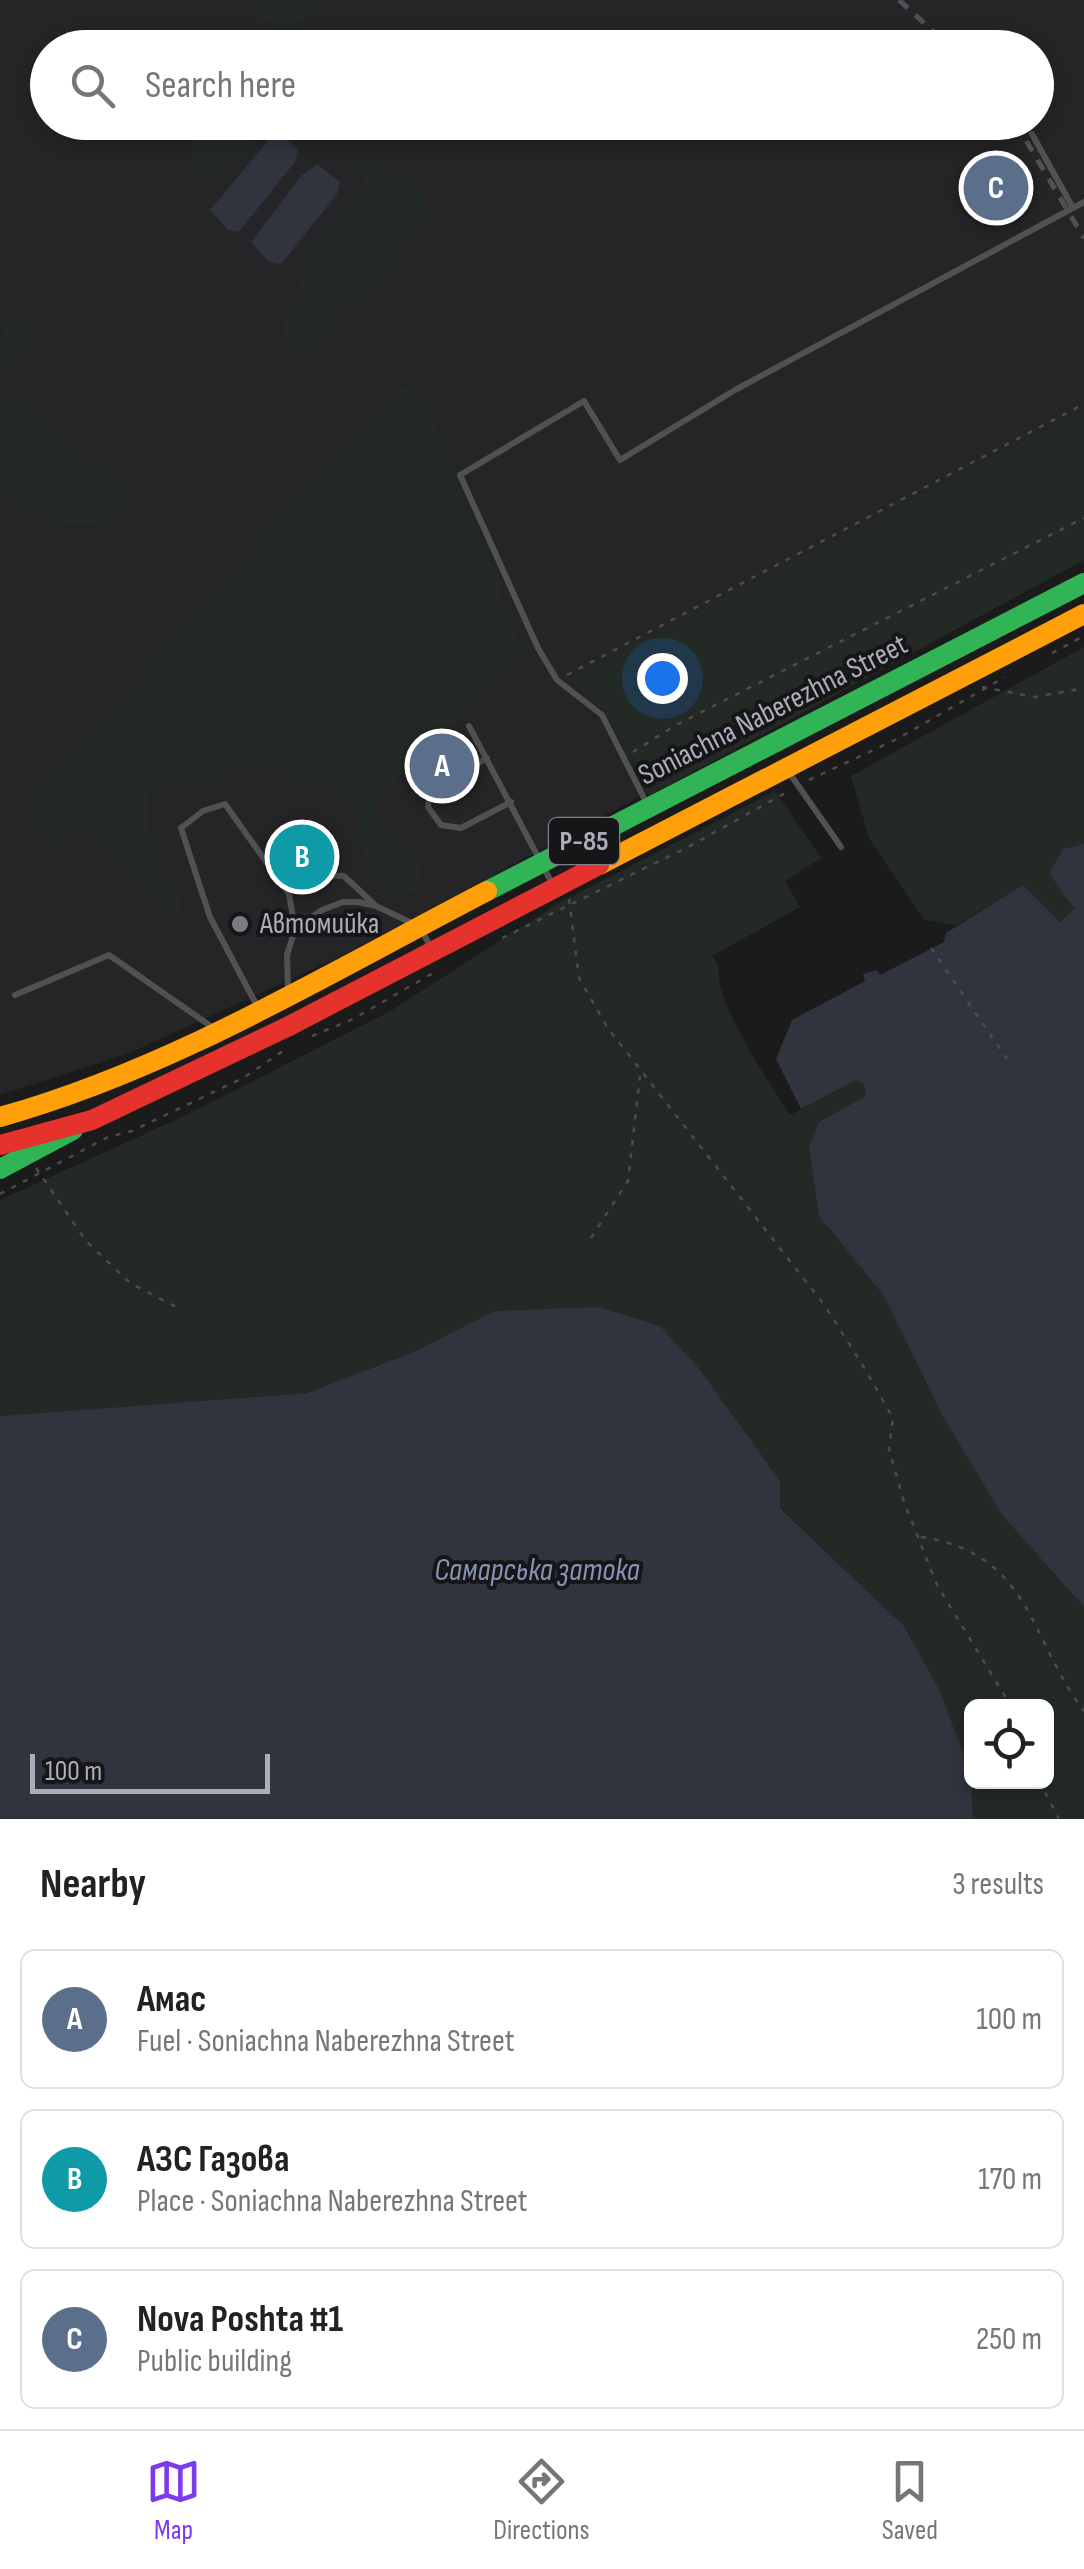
<!DOCTYPE html>
<meta charset="utf-8">
<style>
:root{--surface:#fff;--page:#f6f6f6;--text:#222;--muted:#767676;--line:#e0e0e0;--accent:#7c3aed}
body{margin:0;font-family:"Sofia Sans Condensed",sans-serif;background:var(--page);color:var(--text)}
.controls{position:absolute;right:30px;bottom:30px;display:grid;overflow:hidden;border-radius:15px;box-shadow:0 5px 15px #0003}
.controls button{width:90px;height:90px;display:grid;place-items:center;padding:0;border:0;border-bottom:2px solid var(--line);background:var(--surface);color:var(--text);font:50px sans-serif}
.scale{position:absolute;left:30px;bottom:25px;width:240px;box-sizing:border-box;padding-left:10px;border:5px solid #adadba;border-top:0;font-size:28px;line-height:35px;white-space:nowrap;color:#adadba;-webkit-text-stroke:8px #161517;paint-order:stroke}
.you{position:absolute;left:662px;top:678px;width:35px;height:35px;margin:-25px;border:8px solid #fff;border-radius:50%;background:#1a73e8;box-shadow:0 0 0 15px #1a73e833}
.badge{display:grid;place-items:center;width:65px;height:65px;border-radius:50%;background:var(--accent);color:#fff;font-size:32px;font-weight:700}
.pin{position:absolute;translate:-50% -50%;border:5px solid #fff;box-shadow:0 2px 10px #0006}
.list{margin:0;padding:0;list-style:none}
h2{display:flex;justify-content:space-between;align-items:center;height:130px;margin:0;padding:0 40px;font-size:42px}
h2 small{font-size:32px;font-weight:400;color:var(--muted)}
.list li{display:grid;grid-template-columns:65px 1fr auto;gap:30px;align-items:center;box-sizing:border-box;height:140px;margin:0 20px 20px;padding:0 20px;border:2px solid var(--line);border-radius:15px}
.list b{display:block;font-size:38px;white-space:nowrap}
.list p{margin:0;font-size:32px;white-space:nowrap;color:var(--muted)}
.list em{font-size:32px;font-style:normal;color:var(--muted)}
.icon{flex:none;width:55px;height:55px;fill:none;stroke:currentColor;stroke-width:2;stroke-linecap:round;stroke-linejoin:round}
.map{position:relative;flex:none;width:1084px;height:1819px;overflow:hidden}
.search{position:absolute;background:var(--surface);box-shadow:0 5px 15px #0003;left:30px;right:30px;top:30px;height:110px;display:flex;align-items:center;gap:25px;box-sizing:border-box;padding:0 35px;border-radius:55px;color:var(--muted);font-size:38px}
.sheet{height:610px;background:var(--surface)}
nav{display:flex;justify-content:space-around;align-items:center;box-sizing:border-box;height:140px;border-top:2px solid var(--line);background:var(--surface);font-size:28px;color:var(--muted)}
nav a{display:grid;justify-items:center;gap:5px}
nav .on{color:var(--accent)}
.map>svg:first-child{display:block}
.built{fill:#252527;fill-rule:evenodd}
.green{fill:#232a25}
.water{fill:#30343e}
.lines{fill:none;stroke-linecap:round;stroke-linejoin:round}
.path{stroke:#4c4c50;stroke-width:2.5;stroke-dasharray:5 8;stroke-linecap:butt}
.lane{stroke:#515154;stroke-width:6}
.fast{stroke:#30b455;stroke-width:20}
.slow{stroke:#ff9f0a;stroke-width:20}
.jam{stroke:#e5322d;stroke-width:20}
.rail{stroke:#515055;stroke-width:5;stroke-dasharray:12 10;stroke-linecap:butt}
.poi-dot{fill:#7a7a82;stroke:#161517;stroke-width:4}
.labels{text-anchor:middle;dominant-baseline:central;stroke-width:8;stroke-linejoin:round;paint-order:stroke}
.shield{fill:#161517;stroke:#807f89;stroke-width:2.5}
.shield-label{font-size:28px;font-weight:bold;fill:#adadba}
.street-label{font-size:30px;fill:#adadba;stroke:#161517}
.poi-label{font-size:30px;fill:#adadba;stroke:#161517;text-anchor:start}
.water-label{font-size:32px;font-style:italic;fill:#8791b3;stroke:#161517}
</style>
<div class="map">
<svg width="1084" height="1819" viewBox="0 0 1084 1819">
<rect width="100%" height="100%" fill="#1b1b1b"/>
<path class="built" d="M0 0H1084V559L344 955 130 1053 0 1095ZM48 48H1036V122H48Z"/>
<path class="green" d="M257 0H327L317 11 285 28 262 19 255 6Z
M191 123V122L267 123C251 151 231 178 196 176 189 157 194 141 191 123Z
M367 156 379 161 383 173 423 189 425 217C386 262 395 289 328 309L330 328 325 345C309 353 303 354 286 347L283 318 305 300 297 274 316 241 364 182 359 165Z
M25 312 32 326 27 341 0 367C0 343 0 319 25 312Z
M402 387 416 390 456 465 457 485 500 580 502 608 515 627 521 660 509 673 471 695 451 732 375 798C371 828 391 834 415 847L422 876 415 893 397 894C385 882 368 868 363 852 358 838 362 820 355 806 338 775 311 786 288 772 282 768 276 761 271 756 248 768 171 795 149 791 145 808 150 850 160 865 172 882 178 887 181 909L177 915 162 914 102 841 75 828 50 842 32 833 33 800 301 494Z
M14 393C49 408 66 449 99 468 116 478 125 479 137 496 96 544 46 524 0 494V400Z
M1084 410V560L649 796C627 753 611 703 567 680Z
M1084 647V844L1063 850 1074 909 1059 922 1023 885 957 925 924 920 869 838 851 776Z
M775 791 821 858 785 881 800 907 712 956 719 967C713 1000 770 1084 790 1115L856 1080 864 1084 866 1096 819 1216 884 1296 942 1415 1002 1515 1084 1607V1819H973L972 1782 1046 1781V1706H972L971 1776 940 1691 904 1626 780 1507 779 1481 698 1367 660 1326 494 1311 416 1351 307 1393 0 1416V1200L184 1116 389 1012 557 904Z"/>
<path class="water" d="M276 131 298 150 295 162 239 232 228 230 210 210Z
M317 164 340 182 337 194 281 264 269 262 251 242 301 176Z
M1084 844V1607L1002 1515 942 1415 884 1296 819 1216 809 1146 819 1122 866 1096 864 1084 856 1080 801 1109 776 1059 792 1020 865 981 863 974 877 970 880 975 944 942 946 933 1023 885 1060 922 1074 908 1049 873 1063 849Z
M598 1307 660 1326 698 1367 780 1481V1508L904 1626 940 1691 971 1774 973 1819H0V1416L307 1393 416 1351 494 1311Z"/>
<g class="lines">
<path class="path" d="M1052 653 1084 636
M567 675 1084 404
M982 687 1035 697 1084 688
M633 752 676 725 1084 518
M809 780 897 739 1005 677
M569 899 579 978 607 1027 825 1306 862 1364 893 1418 889 1449 904 1502 937 1585 1011 1706
M502 938 688 847 789 791
M931 948 1007 1059
M312 1036 353 1019 433 973
M36 1168 86 1241 130 1283 182 1310
M0 1194 108 1137 132 1131 243 1078 283 1051
M591 1238 628 1181 640 1076
M921 1537C1031 1553 1029 1639 1084 1711
M1039 1781 1059 1819"/>
<path class="lane" d="M1032 134 1073 208 1084 202
M469 726 554 887
M487 758 430 791 428 807 441 825 461 828 511 802
M788 771 841 847
M646 802 602 715 557 680 538 648 460 475 584 401 620 460 735 390 1073 208
M326 875 344 876 375 905
M281 881 299 878
M288 988 287 955 295 929 322 910 343 902H358L376 906 420 927 431 948
M15 995 109 955 212 1027
M256 1004 210 917 181 828 203 811 225 804 289 894 295 929"/>
<path class="fast" d="M487 891 1084 583
M0 1169 73 1130"/>
<path class="slow" d="M599 865 1084 614
M0 1117C172 1069 329 973 487 891"/>
<path class="jam" d="M0 1145 92 1120 287 1027 599 865"/>
<path class="rail" d="M899 0 951 48
M1015 122 1084 238"/>
</g>
<circle class="poi-dot" cx="240" cy="924" r="10"/>
<g class="labels">
<rect class="shield" x="549" y="818" width="70" height="46" rx="8"/>
<g class="shield-label">
<text x="584" y="841">Р-85</text>
</g>
<g class="street-label">
<text transform="translate(773 710) rotate(-27)">Soniachna Naberezhna Street</text>
</g>
<g class="poi-label">
<text x="260" y="924">Автомийка</text>
</g>
<g class="water-label">
<text x="537" y="1570">Самарська затока</text>
</g>
</g>
</svg>
<div class="controls">
<button><svg class="icon" aria-label="locate" viewBox="0 0 24 24"><circle cx="12" cy="12" r="6"/><path d="M12 2v4M12 18v4M2 12h4M18 12h4"/></svg></button>
</div>
<div class="scale">100 m</div>
<div class="you"></div>
<div class="pin badge" style="left:442px;top:766px;background:#5c6f8a">A</div>
<div class="pin badge" style="left:302px;top:857px;background:#0f9aa8">B</div>
<div class="pin badge" style="left:996px;top:188px;background:#5c6f8a">C</div>
<div class="search"><svg class="icon" aria-label="search" viewBox="0 0 24 24"><circle cx="10" cy="10" r="6"/><path d="M15 15l6 6"/></svg>Search here</div>
</div>
<section class="sheet">
<h2>Nearby<small>3 results</small></h2>
<ul class="list">
<li><span class="badge" style="background:#5c6f8a">A</span><div><b>Амас</b><p>Fuel · Soniachna Naberezhna Street</p></div><em>100 m</em></li>
<li><span class="badge" style="background:#0f9aa8">B</span><div><b>АЗС Газова</b><p>Place · Soniachna Naberezhna Street</p></div><em>170 m</em></li>
<li><span class="badge" style="background:#5c6f8a">C</span><div><b>Nova Poshta #1</b><p>Public building</p></div><em>250 m</em></li>
</ul>
</section>
<nav>
<a class="on"><svg class="icon" aria-label="map" viewBox="0 0 24 24"><path d="M3 6l6-2 6 2 6-2v14l-6 2-6-2-6 2zM9 4v14M15 6v14"/></svg>Map</a>
<a><svg class="icon" aria-label="directions" viewBox="0 0 24 24"><path d="M12 3l9 9-9 9-9-9zM9 14v-3h6M13 9l2 2-2 2"/></svg>Directions</a>
<a><svg class="icon" aria-label="saved" viewBox="0 0 24 24"><path d="M7 4h10v16l-5-4-5 4z"/></svg>Saved</a>
</nav>
